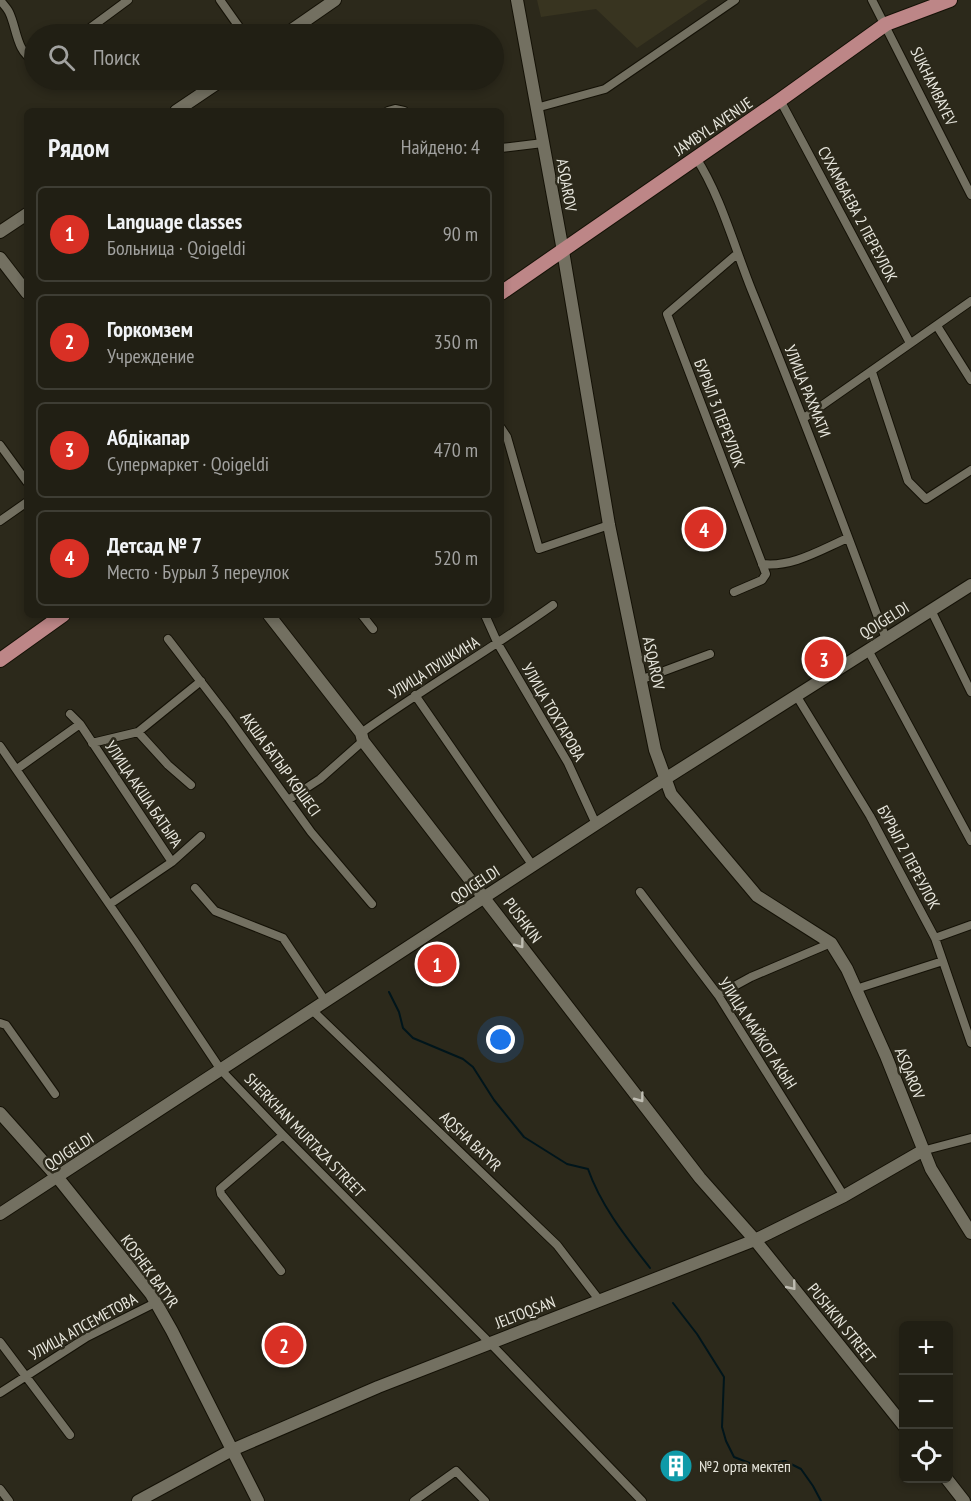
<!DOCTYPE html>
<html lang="ru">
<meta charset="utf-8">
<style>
:root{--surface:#211f14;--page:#2d2c22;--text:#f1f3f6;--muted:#a2a2a0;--line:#3e3d34;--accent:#d93025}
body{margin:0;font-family:"PT Sans Narrow",sans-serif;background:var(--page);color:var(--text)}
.controls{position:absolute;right:18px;bottom:18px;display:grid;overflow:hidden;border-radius:9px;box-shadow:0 3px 9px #0003}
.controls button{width:54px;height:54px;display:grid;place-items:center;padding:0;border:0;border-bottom:2px solid var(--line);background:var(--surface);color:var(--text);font:30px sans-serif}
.you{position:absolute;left:501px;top:1040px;width:21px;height:21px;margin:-15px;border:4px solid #fff;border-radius:50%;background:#1a73e8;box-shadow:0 0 0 9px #1a73e833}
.badge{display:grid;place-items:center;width:39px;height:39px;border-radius:50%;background:var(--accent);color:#fff;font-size:20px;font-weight:700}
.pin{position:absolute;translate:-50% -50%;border:3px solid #fff;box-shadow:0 2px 6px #0006}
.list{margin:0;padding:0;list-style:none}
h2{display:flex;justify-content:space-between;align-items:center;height:78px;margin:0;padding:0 24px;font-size:26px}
h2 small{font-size:20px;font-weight:400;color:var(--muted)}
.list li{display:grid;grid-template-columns:39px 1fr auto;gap:18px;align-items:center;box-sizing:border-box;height:96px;margin:0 12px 12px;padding:0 12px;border:2px solid var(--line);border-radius:9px}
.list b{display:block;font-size:22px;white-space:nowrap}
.list p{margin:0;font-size:20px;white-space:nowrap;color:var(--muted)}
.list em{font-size:20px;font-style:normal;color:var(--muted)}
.icon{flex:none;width:33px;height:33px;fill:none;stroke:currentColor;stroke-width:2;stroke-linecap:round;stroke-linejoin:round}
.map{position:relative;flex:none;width:971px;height:1501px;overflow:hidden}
.search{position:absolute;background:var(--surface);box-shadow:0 3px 9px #0003;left:24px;top:24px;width:480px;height:66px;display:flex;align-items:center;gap:15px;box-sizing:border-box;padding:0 21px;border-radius:33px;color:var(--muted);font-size:22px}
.panel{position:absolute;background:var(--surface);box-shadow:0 3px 9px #0003;left:24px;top:108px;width:480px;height:510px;border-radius:9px}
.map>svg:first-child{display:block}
.built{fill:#383420}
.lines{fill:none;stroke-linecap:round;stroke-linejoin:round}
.stream{stroke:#00151b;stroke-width:2}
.street-casing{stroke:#141106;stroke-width:10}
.secondary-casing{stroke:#141106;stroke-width:14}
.primary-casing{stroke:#141106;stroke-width:16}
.street{stroke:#737061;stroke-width:8}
.secondary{stroke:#737061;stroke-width:12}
.primary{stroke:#bd8687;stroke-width:14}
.oneway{stroke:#bfbdb2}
.labels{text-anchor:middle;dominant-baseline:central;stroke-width:5;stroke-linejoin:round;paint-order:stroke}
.street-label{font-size:16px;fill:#e8e7de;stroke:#2c291b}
.poi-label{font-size:16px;fill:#e8e7de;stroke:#2c291b;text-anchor:start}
</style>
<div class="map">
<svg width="971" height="1501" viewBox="0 0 971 1501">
<rect width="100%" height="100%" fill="#2c291b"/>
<path class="built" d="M537 0H708L637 48 596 9 541 17Z"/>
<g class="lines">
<path class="stream" d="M389 992 399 1012 403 1028 413 1038 463 1059 473 1067 494 1100 524 1137 567 1164 588 1169C601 1206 626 1237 650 1268
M673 1303 697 1334 724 1377 722 1427 726 1441 734 1457 757 1466 785 1461 801 1469 813 1486 821 1501"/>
<defs>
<path id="street" d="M0 0C3 4 7 8 9 12 17 28 16 52 34 60
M220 0 244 34
M872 0 971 195
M82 34 128 0
M780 100 910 343
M536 108 605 89 735 0
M388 111 395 109 404 111
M501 148 543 143
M696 158C720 194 735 249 752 291 799 406 843 522 886 639
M937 326 971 380
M872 372 908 481 926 499 971 470
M804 418 971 301
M501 428 507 437 539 549 609 525
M0 445 27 482
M0 521 27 502
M762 564C792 568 822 549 848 538
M734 592 762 580 766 574 667 314 737 254
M931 610 971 692
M362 615 373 629
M485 615 498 644 568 763 596 824
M168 639 228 717 311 832 372 904
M868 650 971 841
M640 680 710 654
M415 695 533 866
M796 695 870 816 935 938 971 1043
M70 714 80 724 172 862
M138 732 168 765 191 785
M361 733C424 688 490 650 553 605
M92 743 138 732 201 681
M0 746 136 943 221 1070 283 1135 490 1343 642 1501
M17 769 80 724
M288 800 320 779 363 741
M195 888 215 911 283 938 326 1002
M640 892 718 995 844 1196
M110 904 172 862 201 836
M935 938 971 925
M856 989 943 961
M718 995 751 977 831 943
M313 1011 557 1245 600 1301
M0 1023 6 1025 55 1094
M922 1151 971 1138
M281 1271 221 1194 220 1189 283 1135
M0 1342 70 1435
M0 1393 87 1337 155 1303
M0 1489 9 1501
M414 1501 456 1471 485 1501"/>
<path id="secondary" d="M517 0 563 251 609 525 655 750 671 794 757 896 831 943 847 969 886 1056 931 1169 971 1233
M286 34 335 0
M176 111 222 80
M0 232 27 214
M0 258 27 293
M269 615 361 733 363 741 700 1178 755 1240 904 1426
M0 1113 58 1178 151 1294 172 1331 258 1501
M0 1214 665 779 971 585
M946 1478 964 1501
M138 1501 232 1450 378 1387 755 1240 844 1196 922 1151"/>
<path id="primary" d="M501 293 780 100 886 24 950 0
M0 660 63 615"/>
</defs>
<use href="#street" class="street-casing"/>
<use href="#secondary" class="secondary-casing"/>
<use href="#primary" class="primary-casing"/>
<use href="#street" class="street"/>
<use href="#secondary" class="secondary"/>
<use href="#primary" class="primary"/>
</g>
<defs><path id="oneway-chevron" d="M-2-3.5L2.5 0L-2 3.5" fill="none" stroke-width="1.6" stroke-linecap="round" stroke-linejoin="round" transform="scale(1.5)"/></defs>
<g class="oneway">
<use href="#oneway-chevron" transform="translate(520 944) rotate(53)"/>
<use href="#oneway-chevron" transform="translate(640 1098) rotate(53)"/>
<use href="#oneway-chevron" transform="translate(792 1286) rotate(51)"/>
</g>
<defs>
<symbol id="building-disc" viewBox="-11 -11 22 22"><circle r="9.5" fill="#0f9aa8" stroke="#2c291b"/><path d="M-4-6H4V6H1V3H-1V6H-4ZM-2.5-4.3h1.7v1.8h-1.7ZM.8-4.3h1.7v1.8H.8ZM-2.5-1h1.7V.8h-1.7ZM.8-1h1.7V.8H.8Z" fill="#fff"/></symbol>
</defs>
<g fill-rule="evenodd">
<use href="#building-disc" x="657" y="1447" width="38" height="38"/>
</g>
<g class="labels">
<g class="street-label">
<text transform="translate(934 86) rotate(64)">SUKHAMBAYEV</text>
<text transform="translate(713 126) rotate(-34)">JAMBYL AVENUE</text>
<text transform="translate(567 185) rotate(80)">ASQAROV</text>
<text transform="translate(858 214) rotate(62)">СУХАМБАЕВА 2 ПЕРЕУЛОК</text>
<text transform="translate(808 391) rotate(68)">УЛИЦА РАХМАТИ</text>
<text transform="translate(720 413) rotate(69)">БУРЫЛ 3 ПЕРЕУЛОК</text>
<text transform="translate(884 620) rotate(-32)">QOIGELDI</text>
<text transform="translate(654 663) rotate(78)">ASQAROV</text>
<text transform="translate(434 667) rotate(-32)">УЛИЦА ПУШКИНА</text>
<text transform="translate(554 712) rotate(60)">УЛИЦА ТОХТАРОВА</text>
<text transform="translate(281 764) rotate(54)">АҚША БАТЫР КӨШЕСІ</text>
<text transform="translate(144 794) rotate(56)">УЛИЦА АКША БАТЫРА</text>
<text transform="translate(909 857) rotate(62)">БУРЫЛ 2 ПЕРЕУЛОК</text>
<text transform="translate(475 884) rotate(-33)">QOIGELDI</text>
<text transform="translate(523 920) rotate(53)">PUSHKIN</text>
<text transform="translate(758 1033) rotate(57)">УЛИЦА МАЙКОТ АКЫН</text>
<text transform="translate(910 1073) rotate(68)">ASQAROV</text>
<text transform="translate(305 1135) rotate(46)">SHERKHAN MURTAZA STREET</text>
<text transform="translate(471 1141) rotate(44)">AQSHA BATYR</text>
<text transform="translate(69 1151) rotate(-33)">QOIGELDI</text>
<text transform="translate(150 1271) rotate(54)">KOSHEK BATYR</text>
<text transform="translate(525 1312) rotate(-21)">JELTOQSAN</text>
<text transform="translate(842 1323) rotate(51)">PUSHKIN STREET</text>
<text transform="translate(83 1326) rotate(-29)">УЛИЦА АПСЕМЕТОВА</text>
</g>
<g class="poi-label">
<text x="699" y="1466">№2 орта мектеп</text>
</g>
</g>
</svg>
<div class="controls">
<button>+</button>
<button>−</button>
<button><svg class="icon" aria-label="locate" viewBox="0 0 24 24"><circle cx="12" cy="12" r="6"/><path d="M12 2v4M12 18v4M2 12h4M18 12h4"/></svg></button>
</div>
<div class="you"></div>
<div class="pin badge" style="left:437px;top:964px">1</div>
<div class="pin badge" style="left:284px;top:1345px">2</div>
<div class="pin badge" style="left:824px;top:659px">3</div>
<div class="pin badge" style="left:704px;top:529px">4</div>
<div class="search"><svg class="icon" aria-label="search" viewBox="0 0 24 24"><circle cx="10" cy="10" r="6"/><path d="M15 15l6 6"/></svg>Поиск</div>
<section class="panel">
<h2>Рядом<small>Найдено: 4</small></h2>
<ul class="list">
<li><span class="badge">1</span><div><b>Language classes</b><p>Больница · Qoigeldi</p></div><em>90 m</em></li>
<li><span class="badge">2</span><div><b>Горкомзем</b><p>Учреждение</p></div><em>350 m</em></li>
<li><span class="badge">3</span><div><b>Абдiкапар</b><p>Супермаркет · Qoigeldi</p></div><em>470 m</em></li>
<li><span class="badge">4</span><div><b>Детсад № 7</b><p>Место · Бурыл 3 переулок</p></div><em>520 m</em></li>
</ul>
</section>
</div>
